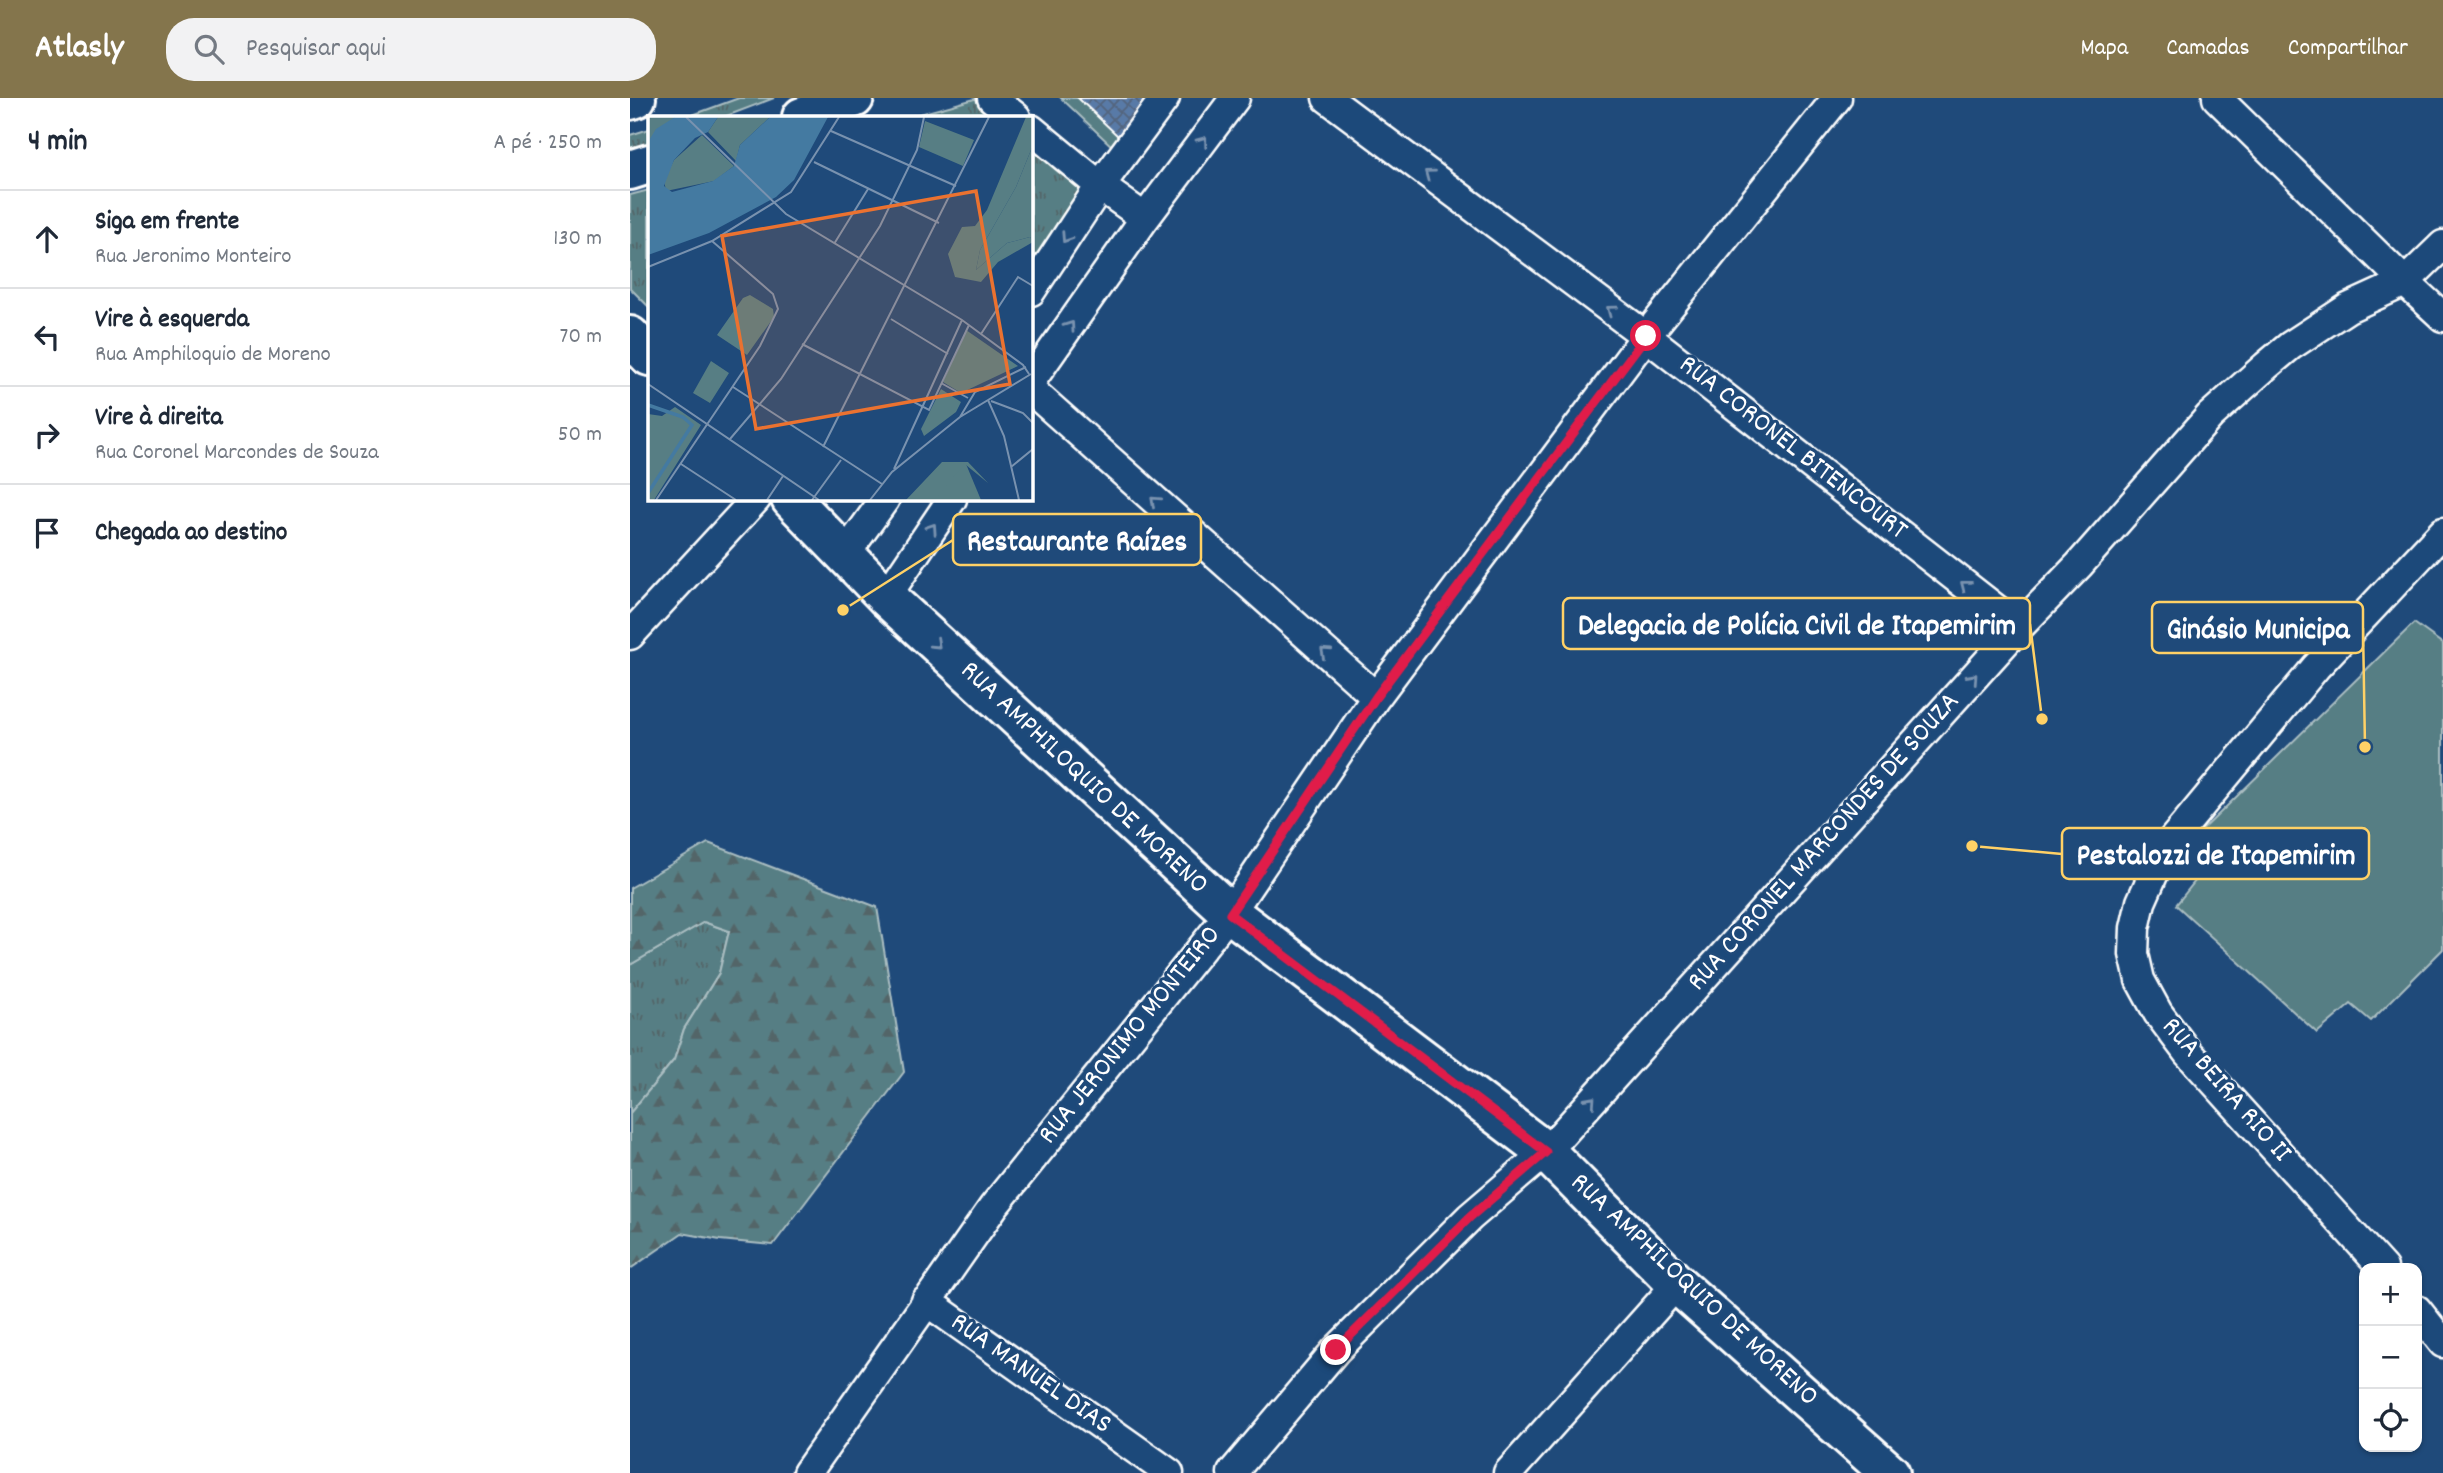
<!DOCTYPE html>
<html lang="pt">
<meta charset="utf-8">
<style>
:root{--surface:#fff;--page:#f2f2f3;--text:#1f2937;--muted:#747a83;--line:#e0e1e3;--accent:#84754c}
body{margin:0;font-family:Dekko,sans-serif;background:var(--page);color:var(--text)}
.controls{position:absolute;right:21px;bottom:21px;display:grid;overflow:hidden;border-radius:14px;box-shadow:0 2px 5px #0004}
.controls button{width:63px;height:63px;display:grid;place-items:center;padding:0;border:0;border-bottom:2px solid var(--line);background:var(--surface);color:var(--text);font:35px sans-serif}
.stop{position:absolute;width:21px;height:21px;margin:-16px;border:5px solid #e11d48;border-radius:50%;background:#fff}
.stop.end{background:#e11d48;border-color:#fff;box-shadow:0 2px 7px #0008}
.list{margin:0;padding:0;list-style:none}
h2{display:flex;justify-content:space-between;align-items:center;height:91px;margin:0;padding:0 28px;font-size:30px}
h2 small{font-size:23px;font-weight:400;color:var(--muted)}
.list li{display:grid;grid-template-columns:46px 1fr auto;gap:21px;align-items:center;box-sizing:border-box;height:98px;padding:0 28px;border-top:2px solid var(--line)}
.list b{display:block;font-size:26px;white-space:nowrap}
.list p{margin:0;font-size:23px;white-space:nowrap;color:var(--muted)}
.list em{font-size:23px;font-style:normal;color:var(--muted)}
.icon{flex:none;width:38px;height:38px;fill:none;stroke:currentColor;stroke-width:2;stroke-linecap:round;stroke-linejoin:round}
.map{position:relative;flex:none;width:1813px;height:1375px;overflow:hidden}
header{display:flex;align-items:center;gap:42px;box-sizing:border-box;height:98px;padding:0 35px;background:var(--accent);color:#fff}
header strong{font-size:33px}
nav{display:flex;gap:38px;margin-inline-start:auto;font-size:24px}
.search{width:490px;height:63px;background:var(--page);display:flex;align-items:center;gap:18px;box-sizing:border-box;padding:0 24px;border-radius:28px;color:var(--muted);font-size:26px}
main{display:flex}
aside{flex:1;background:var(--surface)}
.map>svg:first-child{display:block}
.grass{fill:url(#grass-tufts);stroke:#abbec2;stroke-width:2}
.forest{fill:url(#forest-firs);stroke:#abbec2;stroke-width:2}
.garden{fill:#577e84;stroke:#abbec2;stroke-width:2}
.building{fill:url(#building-cross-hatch);stroke:#fff;stroke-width:2}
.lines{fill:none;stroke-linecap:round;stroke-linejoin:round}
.street-casing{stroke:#fff;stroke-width:33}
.secondary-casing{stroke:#fff;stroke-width:44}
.primary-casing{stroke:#fff;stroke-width:44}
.street{stroke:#1f4a7a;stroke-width:28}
.secondary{stroke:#1f4a7a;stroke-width:38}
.primary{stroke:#1f4a7a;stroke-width:38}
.oneway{stroke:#7992af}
.route{stroke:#e11d48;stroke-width:9}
.labels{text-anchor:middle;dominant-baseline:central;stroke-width:6;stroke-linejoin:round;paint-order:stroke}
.street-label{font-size:28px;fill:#fff;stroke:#1f4a7a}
.inset-river{fill:none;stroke:#447aa1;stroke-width:3.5}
.inset-road{fill:none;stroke:#7992af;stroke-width:2}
.view{fill:#eb7230;fill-opacity:0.15;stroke:#eb7230;stroke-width:3.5}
.inset-edge{fill:none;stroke:#fff;stroke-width:3.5}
.leader{fill:none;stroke:#ffd166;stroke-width:2.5}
.callout-dot{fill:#ffd166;stroke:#1f4a7a;stroke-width:2.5}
.callout{fill:#1f4a7a;stroke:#ffd166;stroke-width:2.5}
.callout-label{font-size:30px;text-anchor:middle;font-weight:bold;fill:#fff}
</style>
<header>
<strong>Atlasly</strong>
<div class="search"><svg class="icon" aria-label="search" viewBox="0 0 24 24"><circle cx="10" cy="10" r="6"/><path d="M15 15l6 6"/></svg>Pesquisar aqui</div>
<nav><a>Mapa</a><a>Camadas</a><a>Compartilhar</a></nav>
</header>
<main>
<aside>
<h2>4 min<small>A pé · 250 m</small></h2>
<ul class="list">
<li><svg class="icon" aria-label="ahead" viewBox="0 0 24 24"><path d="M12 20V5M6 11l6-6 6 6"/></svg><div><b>Siga em frente</b><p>Rua Jeronimo Monteiro</p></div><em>130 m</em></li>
<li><svg class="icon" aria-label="left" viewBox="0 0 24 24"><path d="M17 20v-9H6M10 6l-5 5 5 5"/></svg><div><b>Vire à esquerda</b><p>Rua Amphiloquio de Moreno</p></div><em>70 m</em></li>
<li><svg class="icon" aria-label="right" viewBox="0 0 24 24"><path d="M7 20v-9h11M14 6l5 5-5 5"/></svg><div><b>Vire à direita</b><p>Rua Coronel Marcondes de Souza</p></div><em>50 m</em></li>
<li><svg class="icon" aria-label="arrive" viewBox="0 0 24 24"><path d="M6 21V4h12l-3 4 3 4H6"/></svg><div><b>Chegada ao destino</b></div></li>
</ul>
</aside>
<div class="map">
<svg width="1813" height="1375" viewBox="0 0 1813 1375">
<defs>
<pattern id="grass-tufts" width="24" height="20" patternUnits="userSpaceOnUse" patternTransform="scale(1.75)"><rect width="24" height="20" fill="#577e84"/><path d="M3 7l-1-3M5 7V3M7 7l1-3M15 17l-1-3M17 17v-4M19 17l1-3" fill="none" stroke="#526568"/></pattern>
<pattern id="forest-firs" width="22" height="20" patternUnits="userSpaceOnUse" patternTransform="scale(1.75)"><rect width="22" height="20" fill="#577e84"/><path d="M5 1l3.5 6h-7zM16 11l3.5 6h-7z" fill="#526568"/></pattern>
<pattern id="building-cross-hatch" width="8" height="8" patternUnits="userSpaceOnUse" patternTransform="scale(1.75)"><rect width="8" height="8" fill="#597aa7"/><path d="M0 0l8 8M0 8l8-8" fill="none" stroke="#53657e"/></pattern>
</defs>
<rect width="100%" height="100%" fill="#1f4a7a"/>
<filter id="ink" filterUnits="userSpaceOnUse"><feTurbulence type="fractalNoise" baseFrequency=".0143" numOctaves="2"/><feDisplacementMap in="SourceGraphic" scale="14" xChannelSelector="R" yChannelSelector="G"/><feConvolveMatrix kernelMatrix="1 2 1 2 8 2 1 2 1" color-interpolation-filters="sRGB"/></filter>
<g filter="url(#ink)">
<path class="grass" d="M109 0H144L94 19H57Z
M348 0 374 19H279Z
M19 31V49L0 55V37Z
M401 42 462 93 401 184Z
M19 92V209L0 190V97Z
M74 824 99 833 89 875 54 931 44 962 0 1015V867Z"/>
<path class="forest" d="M78 745 247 809 274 974 143 1147 90 1142 52 1135 0 1171V1015L44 962 54 931 89 875 99 833 74 824 0 867V790Z"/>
<path class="garden" d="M431 0H527L487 53Z
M1784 525 1813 546V851L1741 923 1721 906 1687 935 1546 807 1573 773 1552 752Z"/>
<path class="building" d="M448 0H517L490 40Z"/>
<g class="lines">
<defs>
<path id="street" d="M362 0 386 19
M697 0 1016 238 1389 529
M1587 0 1775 184 1813 219
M401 31 470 88 515 120
M401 193 470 88 535 0
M401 283 515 120 605 0
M401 292 746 599
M214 458 255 401
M256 499 322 401
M0 537 126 401
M1753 1170 1558 955 1528 915 1510 882 1504 856 1505 830 1511 804 1534 752 1686 569 1813 434
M296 1203 539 1375
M1787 1212 1813 1245
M177 1375 364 1108 600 815 746 599 1016 238 1207 0
M602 1375 706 1252 840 1119 916 1054 1389 529 1449 467 1580 318 1636 268 1660 248 1718 210 1775 184 1813 147
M878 1375 1047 1186"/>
<path id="secondary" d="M0 238 19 258
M161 401 256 499 600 815 916 1054 1047 1186 1260 1375"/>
<path id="primary" d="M0 2 6 0
M172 19 224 0
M0 72 19 66"/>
</defs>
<use href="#street" class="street-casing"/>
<use href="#secondary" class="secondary-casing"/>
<use href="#primary" class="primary-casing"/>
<use href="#street" class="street"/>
<use href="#secondary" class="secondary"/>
<use href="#primary" class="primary"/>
</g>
<defs><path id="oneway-chevron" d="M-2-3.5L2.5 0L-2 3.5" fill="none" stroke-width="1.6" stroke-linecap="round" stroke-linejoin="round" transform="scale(1.75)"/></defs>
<g class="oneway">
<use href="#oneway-chevron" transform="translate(573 43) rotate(-53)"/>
<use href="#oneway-chevron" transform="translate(799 76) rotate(-143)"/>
<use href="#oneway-chevron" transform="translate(436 140) rotate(123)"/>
<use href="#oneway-chevron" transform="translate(981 212) rotate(-143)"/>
<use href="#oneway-chevron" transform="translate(440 228) rotate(-55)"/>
<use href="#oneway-chevron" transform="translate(525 403) rotate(-138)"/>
<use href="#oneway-chevron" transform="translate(302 430) rotate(-56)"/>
<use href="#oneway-chevron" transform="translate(1335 487) rotate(-142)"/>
<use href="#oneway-chevron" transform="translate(306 546) rotate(43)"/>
<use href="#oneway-chevron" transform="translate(695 554) rotate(-138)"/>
<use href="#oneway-chevron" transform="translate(1343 580) rotate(-48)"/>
<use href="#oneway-chevron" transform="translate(961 1003) rotate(-48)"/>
</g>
</g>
<g class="lines" filter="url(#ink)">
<path class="route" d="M706 1252 840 1119 916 1054 600 816 746 599 1016 238"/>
</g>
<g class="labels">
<g class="street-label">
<text transform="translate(1162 351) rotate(38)">RUA CORONEL BITENCOURT</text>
<text transform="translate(453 681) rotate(43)">RUA AMPHILOQUIO DE MORENO</text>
<text transform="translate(1195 745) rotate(-48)">RUA CORONEL MARCONDES DE SOUZA</text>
<text transform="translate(501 938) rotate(-51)">RUA JERONIMO MONTEIRO</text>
<text transform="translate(1595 993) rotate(49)">RUA BEIRA RIO II</text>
<text transform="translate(1063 1193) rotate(43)">RUA AMPHILOQUIO DE MORENO</text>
<text transform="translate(400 1277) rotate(35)">RUA MANUEL DIAS</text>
</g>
</g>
<g transform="translate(18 18)">
<rect width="385" height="385" fill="#1f4a7a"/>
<path d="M0 1H27L0 26ZM277 5 326 24 315 50 271 31ZM385 29V126L382 121 359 127 328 154 332 134 368 71ZM318 214 370 250 313 277 295 266ZM27 291 53 309 6 384H0V298L14 300ZM294 346H320L340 367 318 349 291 384H258Z" fill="#577e84"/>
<path d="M70 1H122L92 29 88 45 60 16ZM378 1H385V29L368 71 332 134 328 154 359 127 382 121 385 126 350 146 333 166 307 161 300 138 314 111 327 110 339 94ZM54 19 86 50 66 65 18 75 16 64 26 44Z" fill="#577e84"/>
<path d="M318 348 333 384H287L306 360Z" fill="#577e84"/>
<path d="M102 179 125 193 126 201 99 239 69 219 95 182ZM63 245 81 257 62 287 45 277ZM293 273 313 286 308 296 276 320 273 313Z" fill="#577e84"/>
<path d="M27 1H70L60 16 47 22 26 44 16 70 24 76 65 65 86 50 92 29 122 1H180L146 64 128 81 61 117 0 139V26L8 13Z" fill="#447aa1"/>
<path class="inset-river" d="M0 289 35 301 44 309 0 377"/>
<path class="inset-road" d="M38 1 138 98 314 204 375 249 381 258M183 15 308 70M166 46 291 107M186 128 220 73M0 151 64 125 143 76 191 1M243 203 300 238M333 218 370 161 385 170M154 228 281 294 321 209M293 267 320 282M0 268 171 384M85 271 234 368M340 284 356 320 371 384M343 285 375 297 385 307M312 301 327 276 378 251M82 323 133 263 232 110 269 34 276 1M175 331 341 1M33 348 88 384M363 351 385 333M246 353 314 204M8 384 112 230 130 193 125 178 64 125M119 384 135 360M164 384 193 344M222 384 244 356 312 301 383 258"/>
<path class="view" d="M328 75 362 268 108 313 74 120Z"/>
<rect width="385" height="385" class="inset-edge"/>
</g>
<path class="leader" d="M213 512L323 442M1412 621L1400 526M1735 649L1733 530M1342 748L1432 756"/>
<g class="callout-dot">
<circle cx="213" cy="512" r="7"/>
<circle cx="1412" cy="621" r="7"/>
<circle cx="1735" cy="649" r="7"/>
<circle cx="1342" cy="748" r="7"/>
</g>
<g class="callout">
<rect x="323" y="416" width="248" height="51" rx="7"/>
<rect x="933" y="500" width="467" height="51" rx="7"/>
<rect x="1522" y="504" width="211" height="51" rx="7"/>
<rect x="1432" y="730" width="307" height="51" rx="7"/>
</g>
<g class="callout-label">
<text x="447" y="452">Restaurante Raízes</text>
<text x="1167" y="536">Delegacia de Polícia Civil de Itapemirim</text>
<text x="1628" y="540">Ginásio Municipa</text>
<text x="1586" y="766">Pestalozzi de Itapemirim</text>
</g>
</svg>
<div class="controls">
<button>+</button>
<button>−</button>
<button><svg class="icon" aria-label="locate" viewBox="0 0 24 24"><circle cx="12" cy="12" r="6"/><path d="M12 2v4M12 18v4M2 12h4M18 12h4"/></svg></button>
</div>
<div class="stop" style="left:1016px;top:238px"></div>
<div class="stop end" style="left:706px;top:1252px"></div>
</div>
</main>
